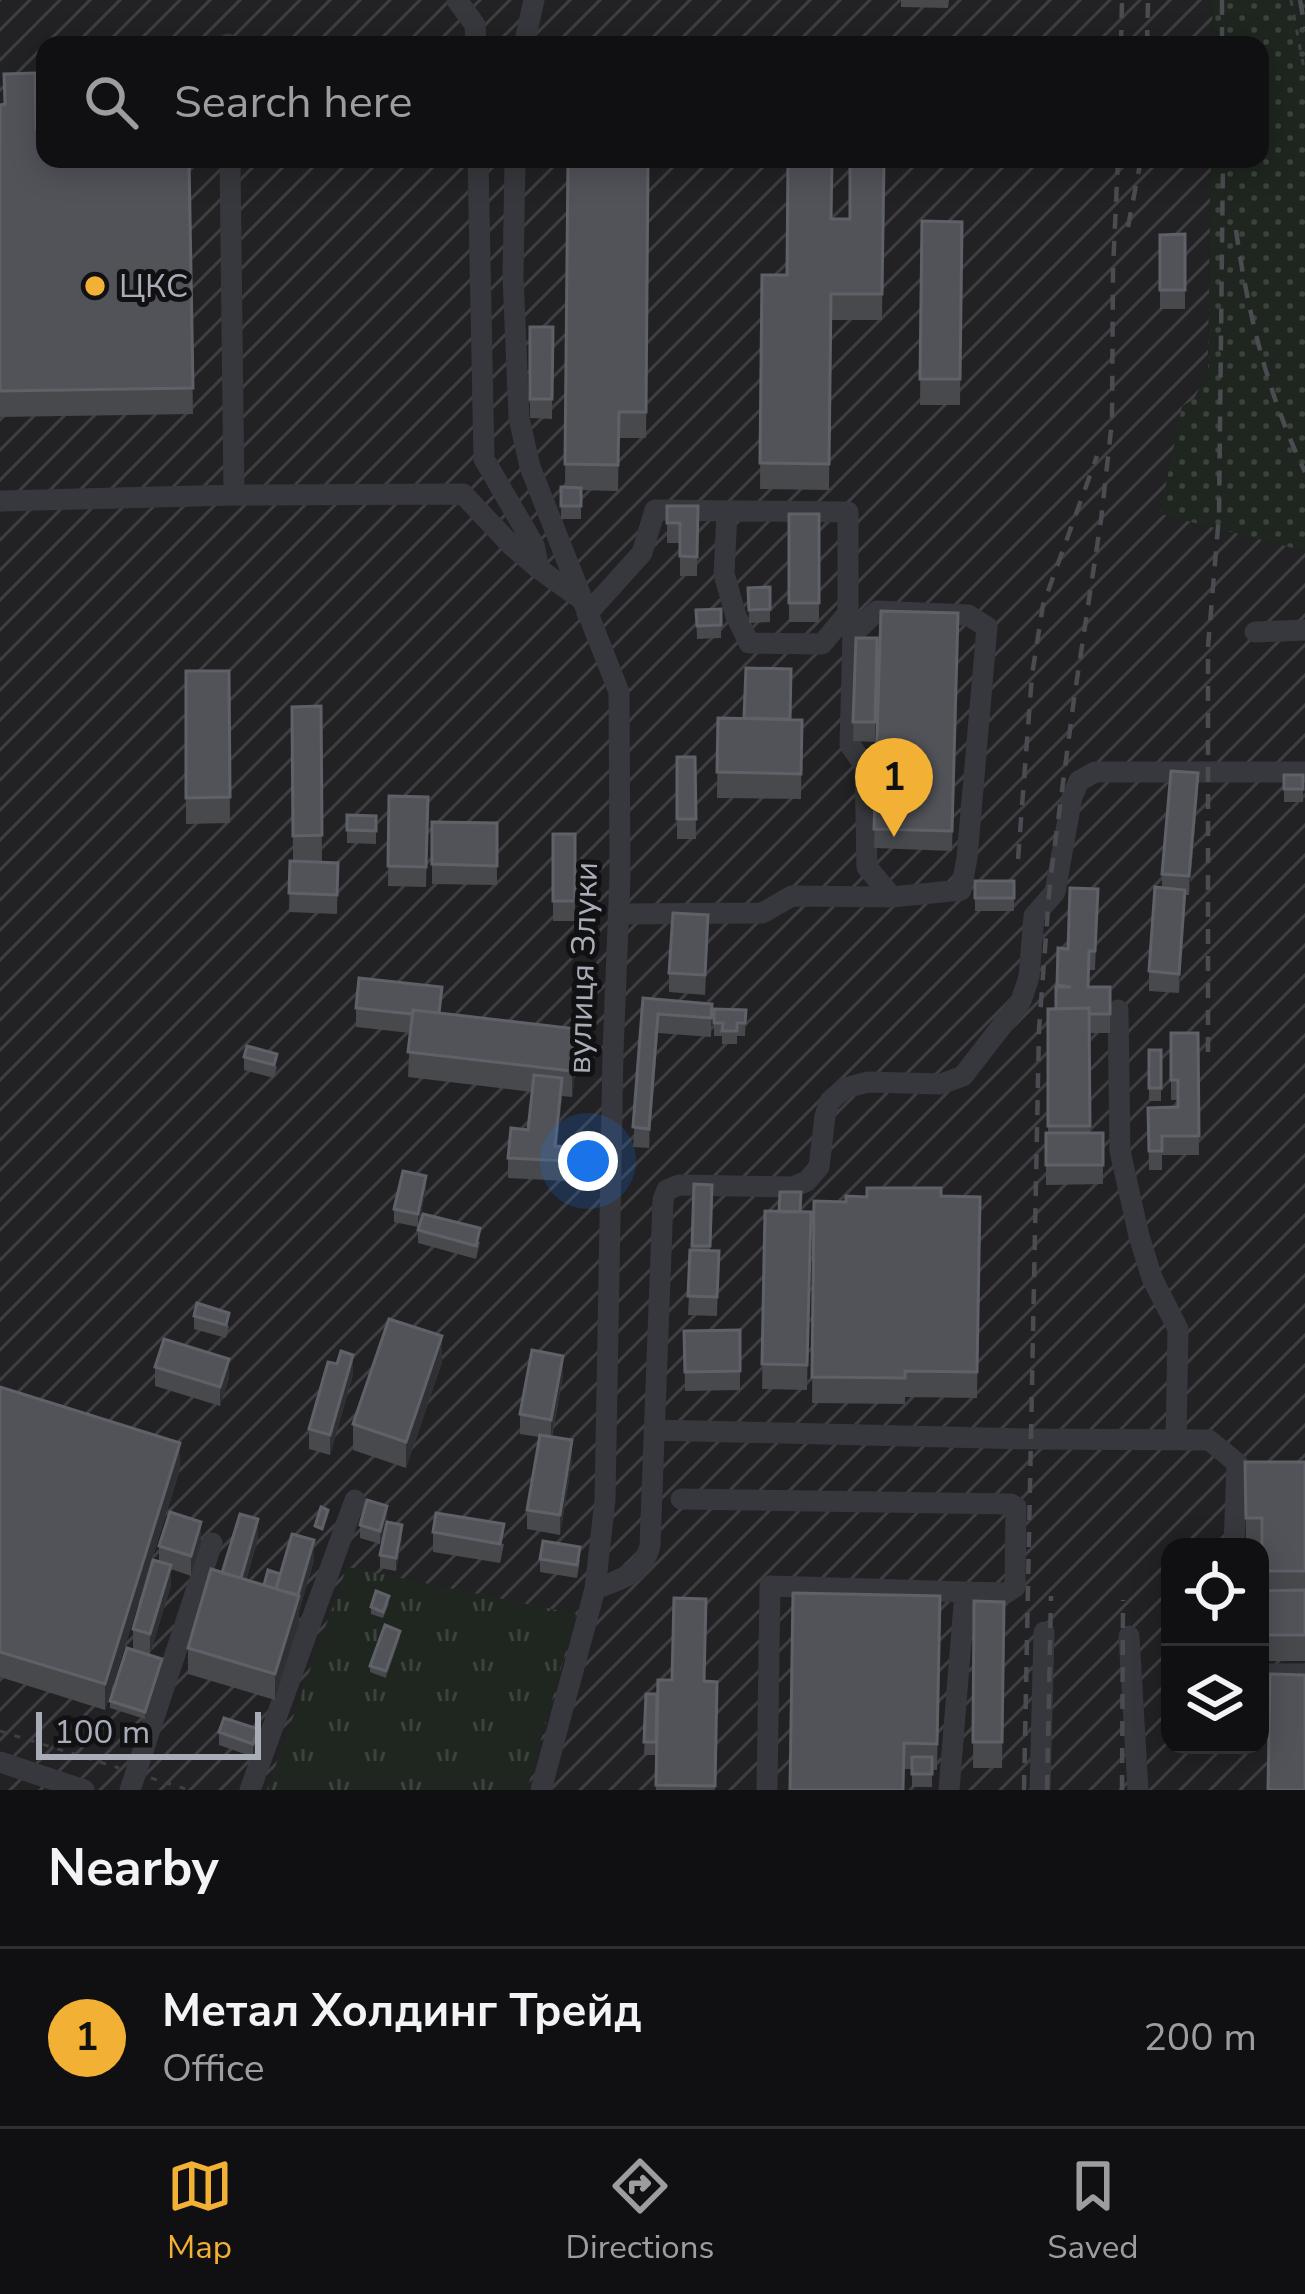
<!DOCTYPE html>
<meta charset="utf-8">
<style>
:root{--surface:#101012;--page:#19191b;--text:#f1f3f6;--muted:#9c9d9f;--line:#303032;--accent:#f2b134}
body{margin:0;font-family:"Nunito Sans",sans-serif;background:var(--page);color:var(--text)}
.controls{position:absolute;right:36px;bottom:36px;display:grid;overflow:hidden;border-radius:24px;box-shadow:0 6px 30px #0003}
.controls button{width:108px;height:108px;display:grid;place-items:center;padding:0;border:0;border-bottom:3px solid var(--line);background:var(--surface);color:var(--text);font:60px sans-serif}
.scale{position:absolute;left:36px;bottom:30px;width:225px;box-sizing:border-box;padding-left:12px;border:6px solid #a8adb8;border-top:0;font-size:33px;line-height:42px;white-space:nowrap;color:#a8adb8;-webkit-text-stroke:9px #111113;paint-order:stroke}
.you{position:absolute;left:588px;top:1161px;width:42px;height:42px;margin:-30px;border:9px solid #fff;border-radius:50%;background:#1a73e8;box-shadow:0 0 0 18px #1a73e833}
.badge{display:grid;place-items:center;width:78px;height:78px;border-radius:50%;background:var(--accent);color:#111;font-size:39px;font-weight:700}
.pin{position:absolute;translate:-50% -99px;filter:drop-shadow(0 3px 6px #0008)}
.pin::after{content:'';position:absolute;top:63px;width:42px;height:36px;background:inherit;clip-path:polygon(0 0,100% 0,50% 100%)}
.list{margin:0;padding:0;list-style:none}
h2{display:flex;justify-content:space-between;align-items:center;height:156px;margin:0;padding:0 48px;font-size:51px}
h2 small{font-size:39px;font-weight:400;color:var(--muted)}
.list li{display:grid;grid-template-columns:78px 1fr auto;gap:36px;align-items:center;box-sizing:border-box;height:180px;padding:0 48px;border-top:3px solid var(--line)}
.list b{display:block;font-size:45px;white-space:nowrap}
.list p{margin:0;font-size:39px;white-space:nowrap;color:var(--muted)}
.list em{font-size:39px;font-style:normal;color:var(--muted)}
.icon{flex:none;width:66px;height:66px;fill:none;stroke:currentColor;stroke-width:2;stroke-linecap:round;stroke-linejoin:round}
.map{position:relative;flex:none;width:1305px;height:1790px;overflow:hidden}
.search{position:absolute;background:var(--surface);box-shadow:0 6px 30px #0003;left:36px;right:36px;top:36px;height:132px;display:flex;align-items:center;gap:30px;box-sizing:border-box;padding:0 42px;border-radius:24px;color:var(--muted);font-size:45px}
.sheet{height:336px;background:var(--surface)}
nav{display:flex;justify-content:space-around;align-items:center;box-sizing:border-box;height:168px;border-top:3px solid var(--line);background:var(--surface);font-size:33px;color:var(--muted)}
nav a{display:grid;justify-items:center;gap:6px}
nav .on{color:var(--accent)}
.map>svg:first-child{display:block}
.industrial{fill:url(#industrial-furrows);fill-rule:evenodd}
.grass{fill:url(#grass-dots)}
.park{fill:url(#park-tufts)}
.lines{fill:none;stroke-linecap:round;stroke-linejoin:round}
.path{stroke:#3d3f44;stroke-width:3;stroke-dasharray:6 9;stroke-linecap:butt}
.minor{stroke:#37383d;stroke-width:21}
.rail{stroke:#4a4c52;stroke-width:4.5;stroke-dasharray:15 12;stroke-linecap:butt}
.wall{fill:#47494d}
.shaded-wall{fill:#2f3033}
.building{fill:#525359;stroke:#5f6168;stroke-width:3}
.poi-dot{fill:#f2b134;stroke:#111113;stroke-width:4.5}
.labels{text-anchor:middle;dominant-baseline:central;stroke-width:10;stroke-linejoin:round;paint-order:stroke}
.poi-label{font-size:33px;fill:#a8adb8;stroke:#111113;text-anchor:start}
.street-label{font-size:33px;fill:#a8adb8;stroke:#111113}
</style>
<div class="map">
<svg width="1305" height="1790" viewBox="0 0 1305 1790">
<defs>
<pattern id="industrial-furrows" width="10" height="10" patternUnits="userSpaceOnUse" patternTransform="scale(3)"><rect width="10" height="10" fill="#222225"/><path d="M-1 1l2-2M0 10L10 0M9 11l2-2" fill="none" stroke="#3f3f43"/></pattern>
<pattern id="grass-dots" width="8" height="8" patternUnits="userSpaceOnUse" patternTransform="scale(3)"><rect width="8" height="8" fill="#1e261f"/><path d="M2 2h.1M6 6h.1" fill="none" stroke="#3c433d" stroke-width="1.8" stroke-linecap="round"/></pattern>
<pattern id="park-tufts" width="24" height="20" patternUnits="userSpaceOnUse" patternTransform="scale(3)"><rect width="24" height="20" fill="#1e261f"/><path d="M3 7l-1-3M5 7V3M7 7l1-3M15 17l-1-3M17 17v-4M19 17l1-3" fill="none" stroke="#3c433d"/></pattern>
</defs>
<rect width="100%" height="100%" fill="#161618"/>
<path class="industrial" d="M0 0H1213L1212 45H45V159H1211L1208 373 1194 399 1305 538V1790H0ZM1170 1547H1260V1745H1170Z"/>
<path class="grass" d="M1213 0H1305V551L1160 514 1182 406 1194 399 1208 373 1211 159H1260V45H1212Z"/>
<path class="park" d="M347 1567 576 1614 527 1790H267Z"/>
<g class="lines">
<path class="path" d="M1291 0 1305 74
M0 1731 119 1768
M151 1778 189 1790"/>
<path class="minor" d="M457 0 475 25 476 45
M228 44 229 45
M524 45 534 0
M478 159 484 459 534 545 539 569 581 599
M515 159 513 276 519 418 530 467 619 692 620 877 613 1052 605 1500 595 1589 541 1790
M234 495 463 494 511 545 539 569
M0 501 234 495 230 159
M587 614 642 553 655 510 848 512V613L822 644 749 643 736 616 724 574 727 512
M1255 632 1305 630
M618 914 762 913 792 896 892 897 961 890 967 858 987 627 968 615 877 611 853 633 850 745 865 766 867 867 892 897
M1118 1010 1120 1151 1139 1236 1152 1278 1178 1329 1176 1440
M654 1430 1031 1439 1209 1440 1237 1463 1234 1547
M681 1499 1011 1504 1016 1507 1015 1587 1006 1593 965 1592
M595 1589C619 1580 643 1574 650 1546L663 1200 667 1190 679 1185 793 1187 807 1181 819 1167 825 1116 830 1101 845 1088 868 1082 941 1084 963 1076 1021 1001 1029 977 1034 916 1055 892 1072 797 1079 781 1095 772H1305
M1129 1636 1138 1790
M1260 1674H1305
M0 1762 84 1790
M130 1790 212 1543
M250 1790 355 1500
M767 1790 770 1586 965 1592 949 1790
M1040 1790 1044 1632"/>
<path class="rail" d="M1222 0V45
M1300 0 1305 28
M1121 45 1122 0
M1147 45 1148 0
M1128 227 1141 159
M1236 230C1248 315 1268 395 1305 472
M1018 859 1032 675 1043 605 1097 456
M1208 1052V647L1219 515 1223 159
M1024 1790 1039 1029 1050 882 1074 699 1101 520 1112 421 1113 269 1118 159
M1047 1790 1051 1596
M1122 1790 1123 1600"/>
</g>
<path class="wall" d="M901 0H949L948 8 901 7Z
M0 105 36 129 189 159 193 414 0 417Z
M568 159H649L646 438H619L618 491 581 490V519H561V487L565 488Z
M884 159 882 320H831L829 490 760 489 762 275H787L832 219H850Z
M922 221 962 222 960 405H920Z
M1185 234V309H1160V235Z
M530 327H553L552 419 530 418Z
M667 506H698L697 576H680V543H667Z
M789 514H819V622H789Z
M770 587V622L749 623 748 588Z
M721 609V638L697 639 696 610Z
M881 611 958 613 952 851 874 848Z
M856 638H877L875 742 853 741Z
M186 671H229L230 823 186 824Z
M321 706 322 861 338 863 337 914 289 912 290 861H293L292 707Z
M718 718 802 720 801 799 717 798Z
M677 757H695L696 839H677Z
M1284 775H1303V802H1284Z
M1198 793 1189 895H1185L1179 993 1149 991V971L1162 888V874Z
M389 796 428 797 426 887 388 886Z
M347 815 376 816V844L347 843Z
M432 822 497 823V885L432 884Z
M553 834H575V921H553Z
M975 881H1014V911H975Z
M1098 889 1095 970H1089V987H1110V1033H1089L1090 1133H1103V1184L1046 1185V1133H1048V1009H1056L1058 948 1068 949Z
M708 935 705 995 669 992V973Z
M643 998 712 1004 711 1037 658 1033 649 1148 633 1147Z
M356 1008 442 1013 577 1055 572 1097 562 1096 557 1146 586 1148V1182L508 1178V1158L528 1130 532 1092 408 1077 410 1033 356 1027Z
M714 1009 746 1010 745 1036H737V1044H722V1036H714Z
M1171 1033H1198L1199 1155H1162V1170H1149L1148 1108 1178 1107V1100H1171Z
M247 1046 277 1067 274 1078 244 1070V1057Z
M1149 1050H1161V1101H1149Z
M694 1184 712 1185 710 1251H719L717 1316 688 1315Z
M426 1189 418 1227 394 1222V1209Z
M941 1196 980 1197 977 1398 905 1397V1404L812 1403 814 1201 846 1202Z
M765 1211 811 1212 807 1390 762 1389Z
M418 1230 480 1242 476 1259 418 1243Z
M194 1316 229 1326 226 1338 194 1329Z
M740 1330V1390L685 1391 684 1331Z
M442 1362 406 1468 353 1450V1424Z
M155 1367 229 1378 220 1406 155 1386Z
M353 1374 330 1455 309 1449V1429Z
M563 1375 552 1437 572 1460 560 1535 527 1529V1510L539 1437 520 1434V1414Z
M0 1387 180 1469 105 1710 0 1677Z
M1245 1462H1305V1661H1260L1262 1544H1246Z
M387 1519 380 1544 360 1538V1525Z
M433 1532 504 1544 500 1563 433 1552Z
M402 1538 396 1571 380 1568V1555Z
M258 1539 246 1580 264 1585 280 1574 314 1560 299 1611V1622L275 1700 188 1674V1648L222 1573Z
M201 1541 191 1576 171 1569V1585L150 1654 133 1649V1629L159 1562V1546Z
M540 1559 580 1560 577 1578 540 1572Z
M940 1596 937 1770H932V1787H912V1769H904L790 1790Z
M974 1601 1004 1602 1002 1768H973Z
M389 1603 383 1618 371 1614V1607Z
M400 1637 386 1678 370 1672V1666Z
M162 1666 145 1719 110 1708V1701Z
M658 1680 704 1681 715 1790H656Z
M646 1694H657L656 1755H644Z
M219 1732 258 1743 253 1757 219 1745Z"/>
<path class="shaded-wall" d="M1198 773V793L1189 895V876Z
M1185 890V909L1179 993V974Z
M658 1014V1033L649 1148V1129Z
M577 1029V1055L572 1097V1071Z
M562 1078V1098L555 1165V1146Z
M426 1176V1189L418 1227V1214Z
M442 1336V1362L406 1468V1442Z
M353 1355V1374L330 1455V1435Z
M563 1356V1375L551 1439V1420Z
M229 1359V1378L220 1406V1387Z
M572 1440V1460L560 1535V1515Z
M180 1443V1469L105 1710V1684Z
M387 1506V1519L380 1544V1531Z
M258 1519V1539L239 1604V1584Z
M201 1522V1541L191 1576V1556Z
M402 1525V1538L396 1571V1558Z
M314 1540V1560L299 1611V1622L275 1700V1674Z
M171 1565V1585L150 1654V1634Z
M400 1631V1637L386 1678V1671Z
M162 1659V1666L145 1719V1712Z
M258 1729V1743L253 1757V1744Z"/>
<path class="building" d="M641 42 670 43V45H641Z
M35 73 36 129 45 128V159H189L193 388 0 391V105L5 104 4 74Z
M568 159H648L646 412H619L618 465 565 464Z
M788 159H832L831 219H850V159H884L882 294H831L829 464 760 463 762 275H787Z
M922 221 962 222 960 379H920Z
M1185 234V290H1160V235Z
M530 327H553L552 399H530Z
M561 487 581 488V506H561Z
M667 506H698L697 557 680 556V523H667Z
M789 514H819V603H789Z
M770 587V609L749 610 748 588Z
M721 609V625L697 626 696 610Z
M881 611 958 613 952 831 874 829Z
M856 638H877L875 722H853Z
M746 668 791 669 790 719 744 718Z
M186 671H229L230 797 186 798Z
M321 706 322 835 293 836 292 707Z
M718 718 802 720 801 774 717 772Z
M677 757H695L696 819H677Z
M1171 771 1198 773 1189 876 1162 874Z
M1284 775H1303V789H1284Z
M389 796 428 797 426 867 388 866Z
M347 815 376 816V831L347 830Z
M432 822 497 823V866L432 864Z
M553 834H575V901H553Z
M290 861 338 863 337 895 289 893Z
M975 881H1014V898H975Z
M1155 887 1185 890 1179 974 1149 971Z
M1070 888 1098 889 1095 951H1089L1088 987H1110V1014H1089V1008L1056 1009V987H1071L1057 985 1058 948 1068 949Z
M673 913 708 915 705 975 669 973Z
M359 978 442 987 439 1013 413 1010 412 1014 356 1008Z
M643 998 712 1004 711 1018 658 1014 649 1129 633 1127Z
M1089 1008 1090 1126H1048V1009Z
M714 1009 746 1010 745 1023H737V1031H722L723 1023H714Z
M413 1010 577 1029 572 1071 408 1052Z
M1171 1033H1198L1199 1136H1162V1151H1149L1148 1108 1178 1107V1080H1171Z
M247 1046 277 1054 274 1065 244 1057Z
M1149 1050H1161V1088H1149Z
M534 1075 562 1078 555 1146 586 1148V1162L508 1158 511 1128 528 1130Z
M1046 1133H1103V1165H1046Z
M403 1171 426 1176 418 1214 394 1209Z
M694 1184 712 1185 710 1246H692Z
M867 1188H941V1196L980 1197 977 1372 905 1371V1378L812 1377 814 1201 846 1202V1196L867 1197Z
M780 1192H801L800 1212H779Z
M765 1211 811 1212 807 1365 762 1364Z
M423 1214 480 1228 476 1246 418 1230Z
M690 1250 719 1251 717 1297 688 1296Z
M197 1303 229 1313 226 1325 194 1316Z
M389 1319 442 1336 406 1442 353 1424Z
M740 1330V1371L685 1372 684 1331Z
M164 1339 229 1359 220 1387 155 1367Z
M532 1350 563 1356 551 1420 520 1414Z
M341 1351 353 1355 330 1435 309 1429 328 1362 337 1364Z
M0 1387 180 1443 105 1684 0 1652Z
M540 1435 572 1440 560 1515 527 1510Z
M1245 1462H1305V1571H1262V1518H1246Z
M367 1500 387 1506 380 1531 360 1525Z
M321 1507 328 1510 322 1529 315 1526Z
M170 1512 201 1522 191 1556 159 1546Z
M436 1513 504 1524 500 1544 433 1532Z
M240 1514 258 1519 241 1578 222 1573Z
M387 1522 402 1525 396 1558 380 1555Z
M292 1534 314 1540 298 1595 276 1589Z
M543 1541 580 1547 577 1565 540 1559Z
M153 1560 171 1565 150 1634 133 1629Z
M211 1569 299 1596 275 1674 188 1648Z
M268 1570 280 1574 276 1589 264 1585Z
M1305 1590V1635H1260V1591Z
M376 1591 389 1596 383 1612 371 1607Z
M793 1593 940 1596 937 1744 904 1743 903 1790H790Z
M674 1598 706 1599 704 1681 717 1682 715 1786 656 1785 658 1680H672Z
M974 1601 1004 1602 1002 1742H973Z
M385 1625 400 1631 386 1671 370 1666Z
M127 1648 162 1659 145 1712 110 1701Z
M1270 1674 1305 1675V1790H1268Z
M646 1694H657L656 1742H644Z
M224 1718 258 1729 253 1744 219 1732Z
M912 1757H932V1774H912Z"/>
<circle class="poi-dot" cx="95" cy="286" r="12"/>
<g class="labels">
<g class="poi-label">
<text x="119" y="286">ЦКС</text>
</g>
<g class="street-label">
<text transform="translate(583 968) rotate(-88)">вулиця Злуки</text>
</g>
</g>
</svg>
<div class="controls">
<button><svg class="icon" aria-label="locate" viewBox="0 0 24 24"><circle cx="12" cy="12" r="6"/><path d="M12 2v4M12 18v4M2 12h4M18 12h4"/></svg></button>
<button><svg class="icon" aria-label="layers" viewBox="0 0 24 24"><path d="M12 4l9 5-9 5-9-5zM3 14l9 5 9-5"/></svg></button>
</div>
<div class="scale">100 m</div>
<div class="you"></div>
<div class="pin badge" style="left:894px;top:837px">1</div>
<div class="search"><svg class="icon" aria-label="search" viewBox="0 0 24 24"><circle cx="10" cy="10" r="6"/><path d="M15 15l6 6"/></svg>Search here</div>
</div>
<section class="sheet">
<h2>Nearby<small></small></h2>
<ul class="list">
<li><span class="badge">1</span><div><b>Метал Холдинг Трейд</b><p>Office</p></div><em>200 m</em></li>
</ul>
</section>
<nav>
<a class="on"><svg class="icon" aria-label="map" viewBox="0 0 24 24"><path d="M3 6l6-2 6 2 6-2v14l-6 2-6-2-6 2zM9 4v14M15 6v14"/></svg>Map</a>
<a><svg class="icon" aria-label="directions" viewBox="0 0 24 24"><path d="M12 3l9 9-9 9-9-9zM9 14v-3h6M13 9l2 2-2 2"/></svg>Directions</a>
<a><svg class="icon" aria-label="saved" viewBox="0 0 24 24"><path d="M7 4h10v16l-5-4-5 4z"/></svg>Saved</a>
</nav>
